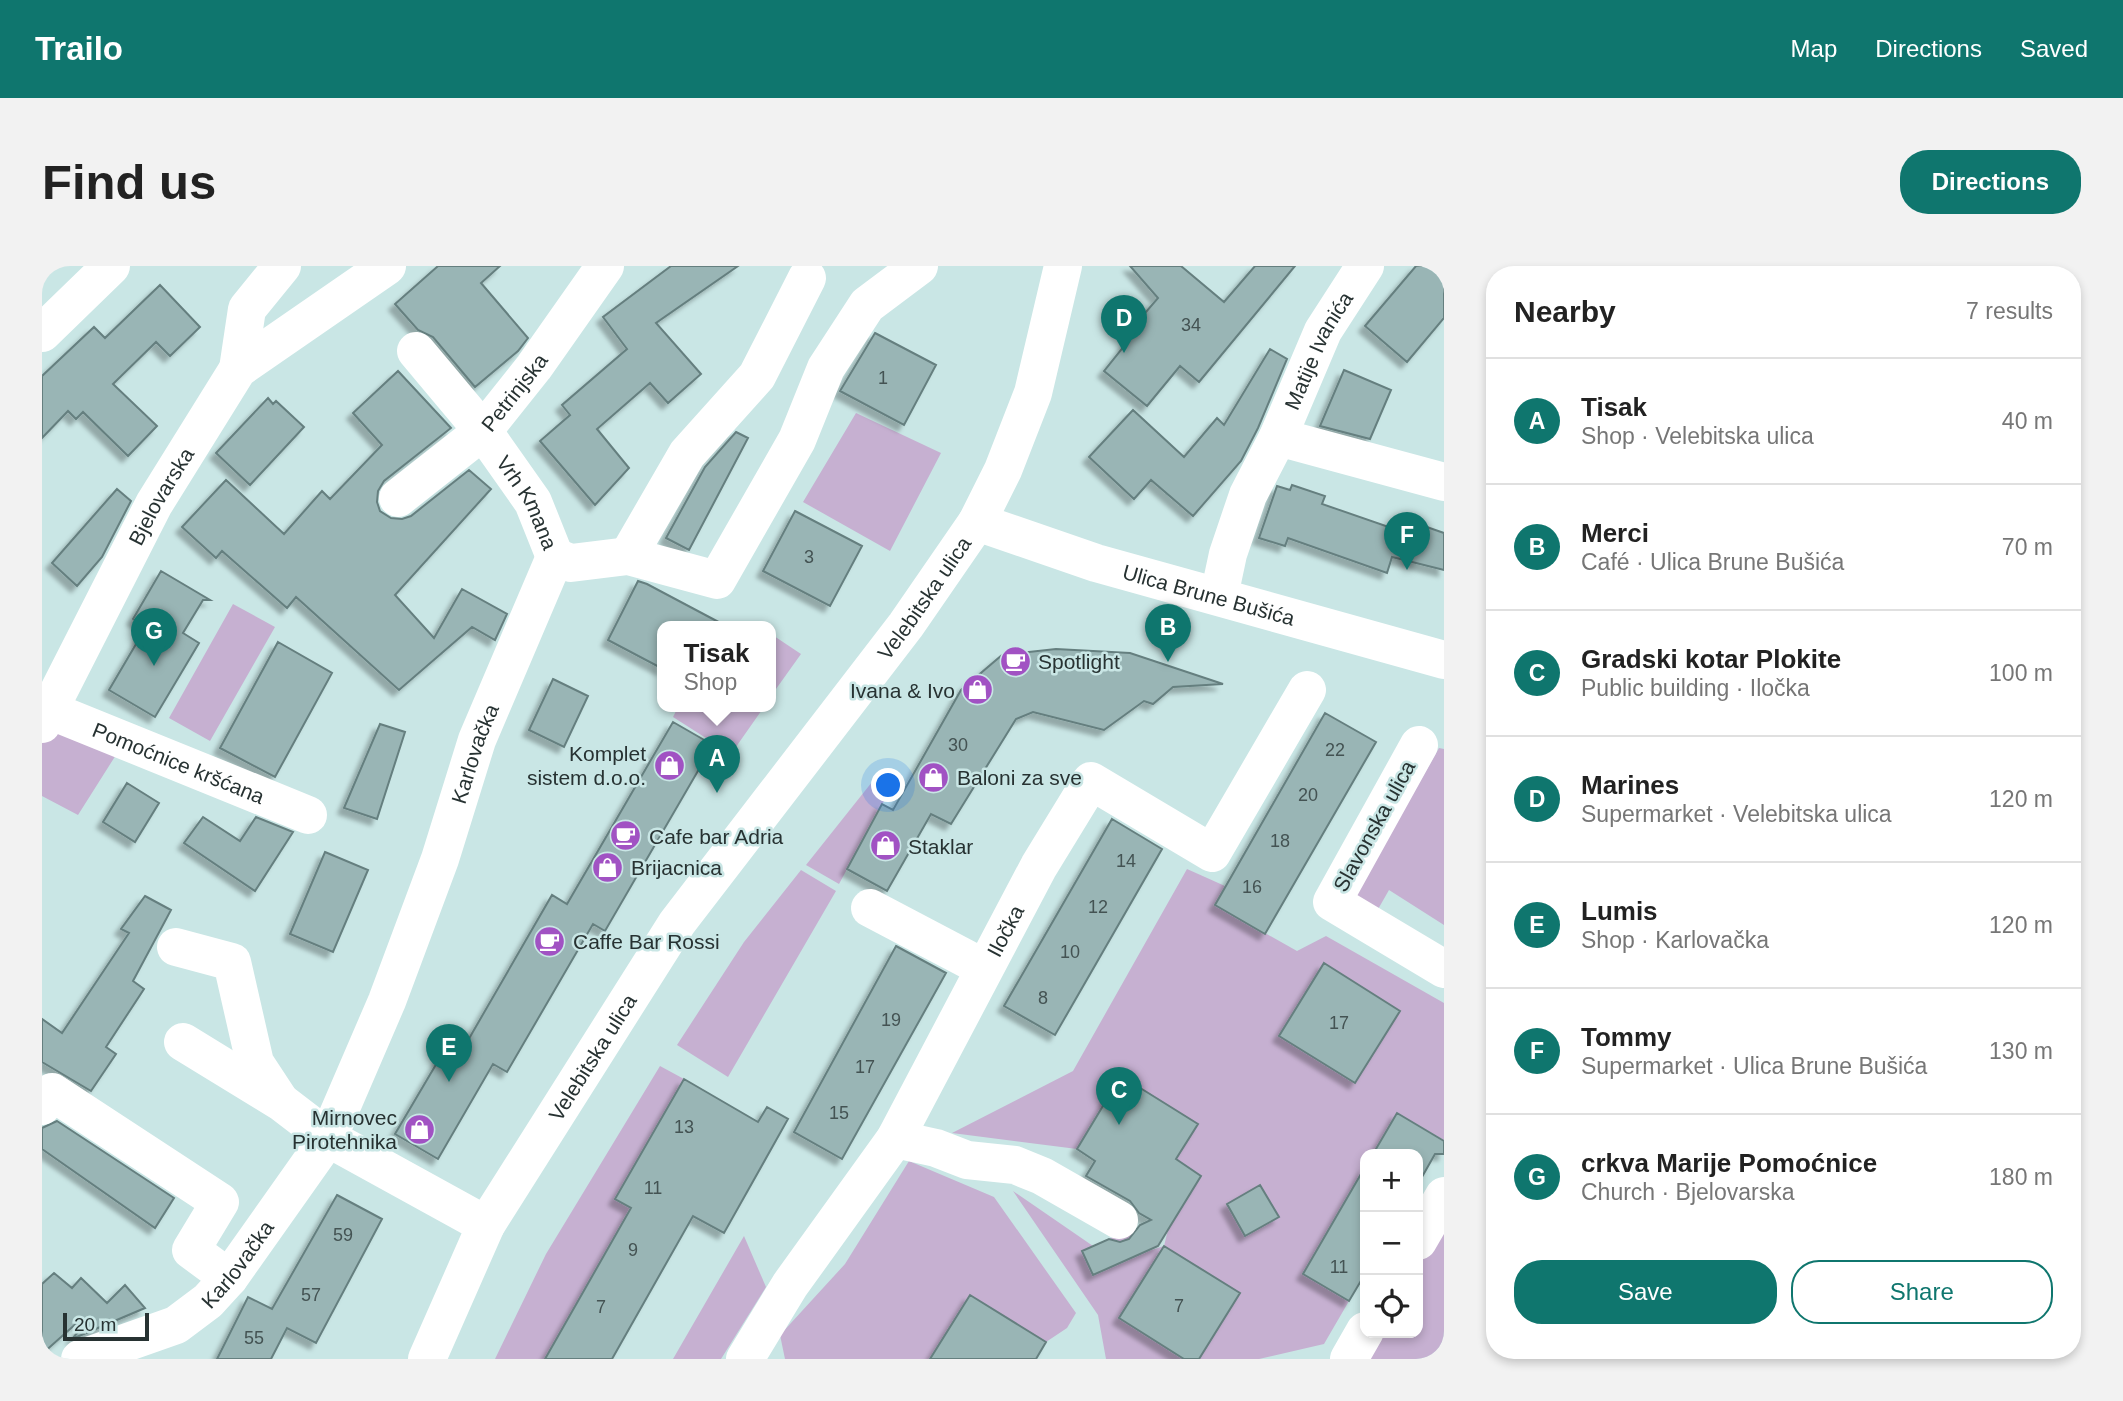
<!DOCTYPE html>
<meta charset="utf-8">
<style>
:root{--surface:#fff;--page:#f2f2f2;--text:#222;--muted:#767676;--line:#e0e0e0;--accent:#0f766e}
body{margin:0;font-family:Arial,sans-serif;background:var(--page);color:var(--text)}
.controls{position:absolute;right:21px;bottom:21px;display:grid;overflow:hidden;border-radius:14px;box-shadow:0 4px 10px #0003}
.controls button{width:63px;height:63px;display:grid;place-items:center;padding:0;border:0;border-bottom:2px solid var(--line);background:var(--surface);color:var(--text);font:35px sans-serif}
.scale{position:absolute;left:21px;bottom:18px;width:86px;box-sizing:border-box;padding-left:7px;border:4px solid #273232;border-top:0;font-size:19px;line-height:24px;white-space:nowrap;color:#273232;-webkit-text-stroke:5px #c9e6e5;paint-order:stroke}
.you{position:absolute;left:847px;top:520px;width:24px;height:24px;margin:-18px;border:5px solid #fff;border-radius:50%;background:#1a73e8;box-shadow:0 0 0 10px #1a73e833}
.badge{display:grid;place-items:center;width:46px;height:46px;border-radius:50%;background:var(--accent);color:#fff;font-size:23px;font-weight:700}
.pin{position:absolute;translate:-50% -58px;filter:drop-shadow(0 2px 4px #0008)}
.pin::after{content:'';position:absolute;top:37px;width:24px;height:21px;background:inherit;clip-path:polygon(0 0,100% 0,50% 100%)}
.popup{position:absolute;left:615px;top:355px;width:119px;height:91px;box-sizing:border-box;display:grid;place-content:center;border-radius:14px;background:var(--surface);filter:drop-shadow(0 2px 5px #0005);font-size:23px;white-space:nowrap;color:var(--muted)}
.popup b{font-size:26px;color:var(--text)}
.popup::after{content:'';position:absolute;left:50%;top:100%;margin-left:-14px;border:14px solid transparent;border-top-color:var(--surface)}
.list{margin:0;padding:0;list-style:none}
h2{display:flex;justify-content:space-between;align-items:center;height:91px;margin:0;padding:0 28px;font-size:30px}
h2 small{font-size:23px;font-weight:400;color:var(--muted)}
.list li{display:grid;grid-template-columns:46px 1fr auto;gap:21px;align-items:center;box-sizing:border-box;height:126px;padding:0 28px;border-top:2px solid var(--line)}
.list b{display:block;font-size:26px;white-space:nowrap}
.list p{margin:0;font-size:23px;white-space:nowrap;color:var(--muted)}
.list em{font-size:23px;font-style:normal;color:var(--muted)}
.actions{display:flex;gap:14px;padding:21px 28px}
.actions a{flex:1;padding:16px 0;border:2px solid var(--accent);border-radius:28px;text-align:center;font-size:24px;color:var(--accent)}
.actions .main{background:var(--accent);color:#fff}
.icon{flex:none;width:38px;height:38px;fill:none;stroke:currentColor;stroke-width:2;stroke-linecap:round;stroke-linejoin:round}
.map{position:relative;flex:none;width:1402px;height:1093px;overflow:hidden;border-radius:28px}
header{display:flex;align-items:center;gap:42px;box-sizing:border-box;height:98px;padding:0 35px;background:var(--accent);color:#fff}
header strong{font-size:33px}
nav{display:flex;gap:38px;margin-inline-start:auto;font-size:24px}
.intro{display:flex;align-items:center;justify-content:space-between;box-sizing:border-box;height:168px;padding:0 42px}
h1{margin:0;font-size:49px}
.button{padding:18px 32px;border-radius:28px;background:var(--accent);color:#fff;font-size:24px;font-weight:700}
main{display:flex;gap:42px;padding:0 42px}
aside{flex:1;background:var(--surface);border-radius:28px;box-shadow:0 4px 10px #0003}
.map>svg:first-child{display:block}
.green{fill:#c6b0d1}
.building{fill:#99b5b5;stroke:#657f7f;stroke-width:2;filter:url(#shadow)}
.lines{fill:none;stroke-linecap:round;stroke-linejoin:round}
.minor{stroke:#fff;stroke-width:38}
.labels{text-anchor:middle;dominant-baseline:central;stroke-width:5;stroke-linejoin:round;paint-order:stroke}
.number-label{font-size:18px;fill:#445353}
.street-label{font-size:21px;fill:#273232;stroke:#c9e6e5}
.poi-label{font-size:21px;fill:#273232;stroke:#c9e6e5;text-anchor:start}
</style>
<header>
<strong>Trailo</strong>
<nav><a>Map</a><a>Directions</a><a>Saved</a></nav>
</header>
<div class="intro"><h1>Find us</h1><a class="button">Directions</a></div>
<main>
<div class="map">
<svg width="1402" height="1093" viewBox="0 0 1402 1093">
<defs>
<filter id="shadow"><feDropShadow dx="-6" dy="6" stdDeviation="2" flood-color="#0004"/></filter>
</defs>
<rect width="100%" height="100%" fill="#c9e6e5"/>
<path class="green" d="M814 147 899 187 848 285 761 236Z
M191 338 233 361 168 475 127 452Z
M729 368 759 388 729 430Z
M636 441H722L689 488 631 451Z
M11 454 79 481 36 549 0 530V477Z
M1397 482 1402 483V659L1347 624 1335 645 1312 631Z
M830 516 848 524 797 618 764 599Z
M1145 603 1183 620 1173 639 1255 685 1284 670 1402 737V874L1355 847 1331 888H1323V901L1261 1007 1307 1035 1282 1078 1217 1093H1064L1056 1049 971 925 1051 980 1092 962 1103 986 1122 980 1126 964 1159 910 1134 893 1079 811 1035 883 910 867 1031 805Z
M759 604 794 625 686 811 635 779 702 676Z
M618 800 642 813 574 933 589 942 503 1093H453L504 988Z
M867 895 952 931 1034 1047 1025 1062 1004 1076 928 1029 888 1093H743L738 1069 803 998Z
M1402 956V1093H1325L1339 1067H1376V998Z
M702 970 724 1021 679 1093H631Z"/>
<path class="building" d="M396 0H458L439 17 486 72 476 85 433 121 391 71 376 64 353 38Z
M629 0H696L614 57 659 108 626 137 608 117 555 163 587 202 553 239 498 175 528 149 520 139 585 83 561 51Z
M1088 0H1139L1182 36 1213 0H1253L1157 116 1138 100 1105 140 1062 105 1095 64 1091 61 1116 32Z
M1374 0H1402V52L1365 96 1323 60Z
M118 19 158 61 128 90 114 76 71 118 115 160 86 190 41 146 34 153 26 145 0 172V110L52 61 63 72Z
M833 67 894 99 862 159 798 125Z
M1228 83 1245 93 1216 162 1199 195 1151 250 1109 214 1092 233 1047 191 1091 144 1142 191 1175 152 1182 159Z
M1302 104 1349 124 1328 173 1278 160Z
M356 105 409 162 342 215 336 225 335 236 338 245 349 252 360 253 369 250 427 204 449 223 353 329 392 372 420 323 465 348 453 374 430 361 357 424 254 331 245 342 180 285 174 292 140 261 184 214 242 268 280 225 288 233 340 179 311 147Z
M226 132 231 138 234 135 262 161 208 219 174 187Z
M694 166 706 172 647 284 624 272 663 201Z
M1250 219 1283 230 1280 238 1361 266 1365 254 1402 267V304L1350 291 1345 307 1246 272 1243 280 1217 272 1235 220 1248 224Z
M75 223 89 235 60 291 35 320 10 297Z
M753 245 820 280 788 340 721 305Z
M119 305 168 334H161L141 367 157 377 113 451 67 424 104 361 91 353Z
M596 315 605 318 686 361H621V403L566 374Z
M236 376 290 407 233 511 178 482Z
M1014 383 1088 387 1181 418 1131 421 1111 438 1102 435 1062 464 991 446 974 453 909 558 889 548 845 625 805 603 840 538 851 544 919 424 960 389Z
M511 413 546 430 522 481 487 464Z
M1283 447 1334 476 1223 668 1173 639Z
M631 456 671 479 563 665 551 658 465 806 451 798 396 893 353 868 412 768 425 776 510 629 525 638Z
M338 458 363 466 335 553 302 542Z
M85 517 117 537 93 576 61 556Z
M161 551 198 575 214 551 251 566 213 625 142 577Z
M1070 553 1120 583 1013 769 962 740Z
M283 586 326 604 291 686 248 668Z
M103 630 129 644 91 715 102 723 64 781 74 788 49 825 0 796V753L20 767 87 667 79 663Z
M854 680 904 707 800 893 752 866Z
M1282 697 1358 745 1313 817 1237 770Z
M1079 810 1156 858 1134 893 1159 910 1116 980 1051 1009 1040 985 1067 973 1078 976 1087 973 1098 959 1109 954 1097 947 1088 935 1044 910 1053 895 1035 883Z
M642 813 716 856 725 841 746 853 682 967 651 950 570 1093H503L589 942 573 933Z
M1355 847 1402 875V888H1393L1376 918V888H1331Z
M15 855 132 932 113 962 0 883V862Z
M1323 901V1008L1307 1035 1261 1008Z
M1218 919 1237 951 1203 970 1185 938Z
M295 929 340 953 274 1077 245 1062 229 1093H175L206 1031 230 1043Z
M1122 980 1198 1027 1157 1093H1142L1077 1052Z
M12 1007 30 1022 39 1012 65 1037 83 1019 103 1042 30 1073 42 1059 37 1055 0 1088V1018Z
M928 1029 1004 1076 994 1093H888Z"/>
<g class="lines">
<g class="minor">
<path d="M0 67 69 0"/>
<path id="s1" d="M374 85 441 165 491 236 513 291"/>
<path d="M196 103 205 43 240 0"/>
<path d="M1236 171 1402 216"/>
<path id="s2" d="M356 232 441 165 492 101 563 0"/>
<path id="s3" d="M935 256 1054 297 1402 394"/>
<path d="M586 290 645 188 715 110 765 12"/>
<path id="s4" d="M1177 330 1186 288 1206 229 1236 171 1281 65 1323 0"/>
<path id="s5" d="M7 444 266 549"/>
<path id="s6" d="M0 458 112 238 196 103 345 0"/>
<path d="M1377 479 1290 636 1402 703"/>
<path d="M828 642 942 702"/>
<path d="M134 681 190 696 213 797 236 832"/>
<path d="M141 776 239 836 286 872 444 959"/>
<path d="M0 840 10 826 178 936 149 984 187 1012"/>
<path d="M853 873 894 882 925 894 973 899 1000 910 1077 954"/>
<path d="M1376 975 1402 930"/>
<path id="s7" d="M38 1093 134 1059 166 1035 187 1012 286 872 345 735 398 593 435 474 513 291 529 297 586 290 675 314 755 174 784 102 825 39 877 0"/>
<path id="s8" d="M385 1093 444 959 635 657 864 359 935 256 961 204 991 127 1021 0"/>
<path id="s9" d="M703 1093 748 1019 853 873 997 600 1049 515 1170 587 1265 424"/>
<path d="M1307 1093 1323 1065"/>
</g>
</g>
<defs>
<symbol id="cafe-disc" viewBox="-11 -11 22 22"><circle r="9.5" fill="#a152c3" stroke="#c9e6e5"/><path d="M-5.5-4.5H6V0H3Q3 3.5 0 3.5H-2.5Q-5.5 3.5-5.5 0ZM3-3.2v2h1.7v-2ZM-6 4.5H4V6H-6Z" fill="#fff"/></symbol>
<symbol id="shop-disc" viewBox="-11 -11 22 22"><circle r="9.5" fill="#a152c3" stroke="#c9e6e5"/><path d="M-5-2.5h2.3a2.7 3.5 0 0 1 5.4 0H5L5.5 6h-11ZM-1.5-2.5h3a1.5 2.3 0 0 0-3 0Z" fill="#fff"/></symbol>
</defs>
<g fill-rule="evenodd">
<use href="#cafe-disc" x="956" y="378" width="35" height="35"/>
<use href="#shop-disc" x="918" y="406" width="35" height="35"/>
<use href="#shop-disc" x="610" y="482" width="35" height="35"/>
<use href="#shop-disc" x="874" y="494" width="35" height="35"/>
<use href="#cafe-disc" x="566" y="552" width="35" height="35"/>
<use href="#shop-disc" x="826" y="562" width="35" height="35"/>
<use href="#shop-disc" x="548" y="584" width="35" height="35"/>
<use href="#cafe-disc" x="490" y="658" width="35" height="35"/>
<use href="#shop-disc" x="360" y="846" width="35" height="35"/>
</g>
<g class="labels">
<g class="number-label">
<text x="1149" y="59">34</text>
<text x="841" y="112">1</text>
<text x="767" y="291">3</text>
<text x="916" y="479">30</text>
<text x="1293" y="484">22</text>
<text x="1266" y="529">20</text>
<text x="1238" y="575">18</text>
<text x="1084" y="595">14</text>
<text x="1210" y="621">16</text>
<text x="1056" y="641">12</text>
<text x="1028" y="686">10</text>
<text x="1001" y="732">8</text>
<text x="849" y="754">19</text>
<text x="1297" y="757">17</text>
<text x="823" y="801">17</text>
<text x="797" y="847">15</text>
<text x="642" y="861">13</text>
<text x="611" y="922">11</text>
<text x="301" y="969">59</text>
<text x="591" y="984">9</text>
<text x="1297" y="1001">11</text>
<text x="269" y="1029">57</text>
<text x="1137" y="1040">7</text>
<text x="559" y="1041">7</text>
<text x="212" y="1072">55</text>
</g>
<g class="street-label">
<text stroke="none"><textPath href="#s4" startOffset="266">Matije Ivanića</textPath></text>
<text stroke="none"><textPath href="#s2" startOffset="158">Petrinjska</textPath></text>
<text stroke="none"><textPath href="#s6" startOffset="257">Bjelovarska</textPath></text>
<text stroke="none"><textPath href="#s1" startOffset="189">Vrh Kmana</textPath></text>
<text stroke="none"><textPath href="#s3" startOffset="243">Ulica Brune Bušića</textPath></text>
<text stroke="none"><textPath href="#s8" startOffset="912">Velebitska ulica</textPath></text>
<text stroke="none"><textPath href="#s7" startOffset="756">Karlovačka</textPath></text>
<text stroke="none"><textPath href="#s5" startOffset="140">Pomoćnice kršćana</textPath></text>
<text transform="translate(1332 560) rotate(-61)">Slavonska ulica</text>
<text stroke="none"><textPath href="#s9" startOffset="502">Iločka</textPath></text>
<text stroke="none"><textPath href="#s8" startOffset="345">Velebitska ulica</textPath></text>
<text stroke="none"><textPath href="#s7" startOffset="189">Karlovačka</textPath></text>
</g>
<g class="poi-label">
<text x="996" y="395">Spotlight</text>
<text x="913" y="424" text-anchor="end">Ivana &amp; Ivo</text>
<text x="604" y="487" text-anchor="end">Komplet<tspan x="604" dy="24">sistem d.o.o.</tspan></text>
<text x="915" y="511">Baloni za sve</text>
<text x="607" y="570">Cafe bar Adria</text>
<text x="866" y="580">Staklar</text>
<text x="589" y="601">Brijacnica</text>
<text x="531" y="675">Caffe Bar Rossi</text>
<text x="355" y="851" text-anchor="end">Mirnovec<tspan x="355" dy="24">Pirotehnika</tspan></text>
</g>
</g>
</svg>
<div class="controls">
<button>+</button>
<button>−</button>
<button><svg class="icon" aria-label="locate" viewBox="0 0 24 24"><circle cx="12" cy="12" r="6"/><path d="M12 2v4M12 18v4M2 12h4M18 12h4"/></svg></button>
</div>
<div class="scale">20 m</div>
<div class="you"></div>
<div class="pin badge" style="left:675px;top:527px">A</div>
<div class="popup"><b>Tisak</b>Shop</div>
<div class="pin badge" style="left:1126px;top:396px">B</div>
<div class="pin badge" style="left:1077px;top:859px">C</div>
<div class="pin badge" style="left:1082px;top:87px">D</div>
<div class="pin badge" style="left:407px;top:816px">E</div>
<div class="pin badge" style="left:1365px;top:304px">F</div>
<div class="pin badge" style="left:112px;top:400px">G</div>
</div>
<aside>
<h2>Nearby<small>7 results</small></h2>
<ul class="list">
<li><span class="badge">A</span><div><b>Tisak</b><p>Shop · Velebitska ulica</p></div><em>40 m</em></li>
<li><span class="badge">B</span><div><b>Merci</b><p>Café · Ulica Brune Bušića</p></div><em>70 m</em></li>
<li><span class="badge">C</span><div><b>Gradski kotar Plokite</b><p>Public building · Iločka</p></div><em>100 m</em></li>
<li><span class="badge">D</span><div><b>Marines</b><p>Supermarket · Velebitska ulica</p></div><em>120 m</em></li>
<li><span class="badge">E</span><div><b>Lumis</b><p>Shop · Karlovačka</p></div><em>120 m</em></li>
<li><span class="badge">F</span><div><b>Tommy</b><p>Supermarket · Ulica Brune Bušića</p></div><em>130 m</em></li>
<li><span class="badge">G</span><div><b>crkva Marije Pomoćnice</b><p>Church · Bjelovarska</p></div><em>180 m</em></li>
</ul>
<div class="actions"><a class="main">Save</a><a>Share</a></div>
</aside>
</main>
